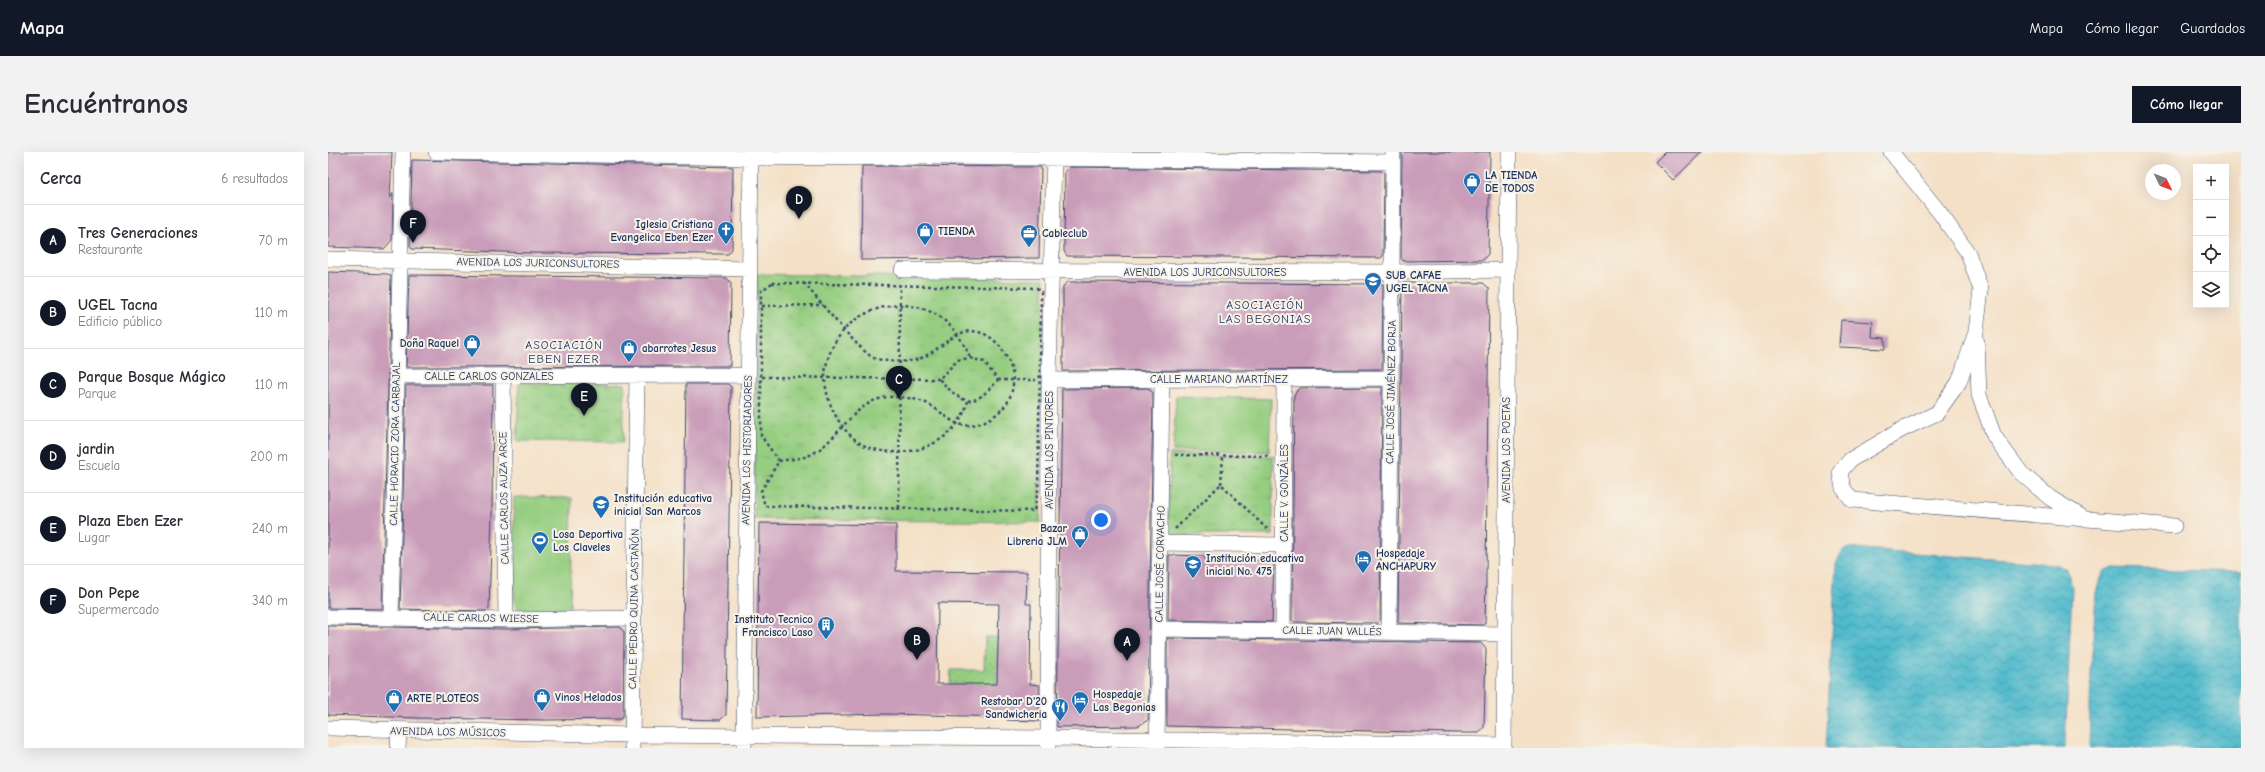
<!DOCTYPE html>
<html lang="es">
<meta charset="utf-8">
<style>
:root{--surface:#fff;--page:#f2f2f3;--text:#2b2b33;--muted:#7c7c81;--line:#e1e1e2;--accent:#111827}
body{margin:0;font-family:"Comic Neue",sans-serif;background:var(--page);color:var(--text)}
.controls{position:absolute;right:12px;top:12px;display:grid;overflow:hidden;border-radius:0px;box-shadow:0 4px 16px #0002}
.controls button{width:36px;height:36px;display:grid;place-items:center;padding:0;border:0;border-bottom:1px solid var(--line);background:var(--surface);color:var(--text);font:20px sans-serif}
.compass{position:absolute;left:1817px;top:12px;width:36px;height:36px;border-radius:50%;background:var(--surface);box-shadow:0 4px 16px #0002;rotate:133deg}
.you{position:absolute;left:773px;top:368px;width:14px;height:14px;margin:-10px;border:3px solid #fff;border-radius:50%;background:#1a73e8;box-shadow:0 0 0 6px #1a73e833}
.badge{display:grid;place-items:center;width:26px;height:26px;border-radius:50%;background:var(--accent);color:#fff;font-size:13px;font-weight:700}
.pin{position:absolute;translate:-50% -33px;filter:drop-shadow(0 1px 2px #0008)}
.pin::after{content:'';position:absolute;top:21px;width:14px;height:12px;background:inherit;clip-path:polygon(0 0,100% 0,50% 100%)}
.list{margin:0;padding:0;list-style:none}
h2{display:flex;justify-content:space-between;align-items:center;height:52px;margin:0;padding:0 16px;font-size:17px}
h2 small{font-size:13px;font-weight:400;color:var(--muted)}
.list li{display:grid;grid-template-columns:26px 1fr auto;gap:12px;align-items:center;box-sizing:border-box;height:72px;padding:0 16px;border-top:1px solid var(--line)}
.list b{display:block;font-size:15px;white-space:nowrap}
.list p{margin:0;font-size:13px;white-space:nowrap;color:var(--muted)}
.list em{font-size:13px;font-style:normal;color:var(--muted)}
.icon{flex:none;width:22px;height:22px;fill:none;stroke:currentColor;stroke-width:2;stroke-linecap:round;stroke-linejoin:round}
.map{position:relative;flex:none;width:1913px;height:596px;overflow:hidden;border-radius:0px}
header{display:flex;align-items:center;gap:24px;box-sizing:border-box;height:56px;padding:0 20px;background:var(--accent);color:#fff}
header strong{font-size:19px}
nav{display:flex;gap:22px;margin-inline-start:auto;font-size:14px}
.intro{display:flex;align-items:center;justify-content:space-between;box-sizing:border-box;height:96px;padding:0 24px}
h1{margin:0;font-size:28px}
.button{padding:10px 18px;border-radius:0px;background:var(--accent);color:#fff;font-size:14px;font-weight:700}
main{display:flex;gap:24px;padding:0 24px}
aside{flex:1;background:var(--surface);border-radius:0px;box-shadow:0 4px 16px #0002}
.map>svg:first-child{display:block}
.grass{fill:url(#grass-dots);stroke:#587e70}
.park{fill:url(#park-tufts);stroke:#587e70}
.pitch{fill:#96ce81;stroke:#587e70}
.water{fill:url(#water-waves);stroke:#357495}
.building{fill:#c99cba;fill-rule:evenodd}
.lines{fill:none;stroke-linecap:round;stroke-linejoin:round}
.minor-casing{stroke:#3c4a6e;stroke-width:16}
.path{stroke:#3c4a6e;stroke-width:2.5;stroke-dasharray:3 3;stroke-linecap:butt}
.minor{stroke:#fff;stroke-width:15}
.labels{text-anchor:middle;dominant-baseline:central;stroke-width:4;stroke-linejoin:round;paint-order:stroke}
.poi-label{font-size:11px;font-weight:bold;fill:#1b2f5e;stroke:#f7f3e8;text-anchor:start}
.street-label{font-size:11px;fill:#1b2f5e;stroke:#f7f3e8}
.neighbourhood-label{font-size:12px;letter-spacing:1px;fill:#1b2f5e;stroke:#f7f3e8}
</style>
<header>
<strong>Mapa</strong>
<nav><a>Mapa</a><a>Cómo llegar</a><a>Guardados</a></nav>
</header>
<div class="intro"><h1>Encuéntranos</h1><a class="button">Cómo llegar</a></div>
<main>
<aside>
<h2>Cerca<small>6 resultados</small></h2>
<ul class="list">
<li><span class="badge">A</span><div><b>Tres Generaciones</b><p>Restaurante</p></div><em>70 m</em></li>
<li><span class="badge">B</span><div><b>UGEL Tacna</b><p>Edificio público</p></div><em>110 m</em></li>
<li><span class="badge">C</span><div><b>Parque Bosque Mágico</b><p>Parque</p></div><em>110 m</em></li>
<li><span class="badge">D</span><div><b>jardin</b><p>Escuela</p></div><em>200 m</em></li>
<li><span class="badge">E</span><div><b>Plaza Eben Ezer</b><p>Lugar</p></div><em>240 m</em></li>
<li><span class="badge">F</span><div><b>Don Pepe</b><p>Supermercado</p></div><em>340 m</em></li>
</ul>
</aside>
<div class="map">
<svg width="1913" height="596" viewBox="0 0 1913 596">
<defs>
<pattern id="grass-dots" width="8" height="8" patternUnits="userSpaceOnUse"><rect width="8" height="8" fill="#96ce81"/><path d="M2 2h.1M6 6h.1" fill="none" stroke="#81b172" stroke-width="1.8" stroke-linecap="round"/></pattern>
<pattern id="park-tufts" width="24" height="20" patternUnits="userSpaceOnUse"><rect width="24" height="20" fill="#96ce81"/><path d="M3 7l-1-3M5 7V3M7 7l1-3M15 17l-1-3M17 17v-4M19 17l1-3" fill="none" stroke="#81b172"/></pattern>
<pattern id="water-waves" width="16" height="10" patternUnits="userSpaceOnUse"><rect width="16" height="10" fill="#4fbacc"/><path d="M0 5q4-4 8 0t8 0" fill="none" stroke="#4198a9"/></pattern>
</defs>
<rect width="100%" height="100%" fill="#f7f3e8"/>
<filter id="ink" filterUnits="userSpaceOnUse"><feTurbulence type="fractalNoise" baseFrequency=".025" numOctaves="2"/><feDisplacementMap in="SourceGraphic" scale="8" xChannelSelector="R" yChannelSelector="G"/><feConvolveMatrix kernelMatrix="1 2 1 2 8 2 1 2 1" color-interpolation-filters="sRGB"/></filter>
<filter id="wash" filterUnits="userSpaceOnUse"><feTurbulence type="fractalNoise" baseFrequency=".012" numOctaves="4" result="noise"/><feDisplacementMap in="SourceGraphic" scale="16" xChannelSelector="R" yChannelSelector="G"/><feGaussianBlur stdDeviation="0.9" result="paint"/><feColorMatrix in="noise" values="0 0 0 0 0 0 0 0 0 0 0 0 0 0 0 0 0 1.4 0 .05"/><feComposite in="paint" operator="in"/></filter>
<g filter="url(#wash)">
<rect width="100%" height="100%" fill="#f4e0c6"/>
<path class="grass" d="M657 485H670L669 532H622L623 518H656Z"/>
<path class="park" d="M429 122 716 127 712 370 426 367Z
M191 231 297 232 295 290 189 289Z
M842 302 945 304V383H840Z"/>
<path class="pitch" d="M848 244 943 247 941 300 845 299Z
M186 345 244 346 242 457 191 458 186 452Z"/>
<path class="water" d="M1522 396 1728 412 1739 418 1744 434 1737 596H1498L1508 411 1515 398Z
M1786 416 1913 420V596H1761L1763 518 1768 441 1772 426 1776 420Z"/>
<g id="blocks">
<path class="building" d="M0 0H64L62 47 65 41 64 88 56 97 0 95Z
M1074 0H1162L1160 102 1155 108 1075 109 1073 106Z
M1337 0H1374L1345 28 1327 10Z
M84 8 405 15 404 97 400 102 205 101 84 97 82 94Z
M534 14 713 15 711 106 533 108Z
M741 15 1054 19 1056 21 1055 104 1053 106 739 104 736 99 737 19Z
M0 120 60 122 63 124 54 457 0 456Z
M81 123 399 126 403 131 402 214 78 215Z
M740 130 1055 132 1054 217 735 219V134Z
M1074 131H1155L1161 136 1158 426 1157 471 1155 473 1070 471Z
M1513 168 1545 170 1544 185 1557 186V197L1511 195Z
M358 232H400L403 235 398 563 392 568 354 567Z
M78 233H165L164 363 161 457 159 459 72 457Z
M1054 235 1052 469 1050 471 966 470 964 468 966 243 971 236Z
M820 236 825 241 820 568 810 574 729 575 734 237Z
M431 371 568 373V419L699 420 698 452H703L702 532 711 533V569L679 568V565L557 562 429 565ZM610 451 671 452 669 532H609Z
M841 403 877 404V407L946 409 944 470 840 468Z
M0 474 178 477 292 475 296 480 295 563 293 567 217 568 91 566 0 563Z
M839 486 1153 491 1158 497 1156 575 1151 581H1129L839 574Z"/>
</g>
</g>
<g filter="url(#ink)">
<use href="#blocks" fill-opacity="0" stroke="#3c4a6e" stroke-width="1"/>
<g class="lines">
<defs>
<path id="minor" d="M108 0 422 6 616 5 1065 10
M1563 0 1612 61 1640 101 1653 138 1648 180 1631 230 1609 261 1573 278 1522 308 1512 320 1515 336 1524 348 1846 374
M0 107 421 117
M574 118 1065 120 1180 118
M1649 190 1651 243 1666 284 1693 321 1722 346 1754 365
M69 224 420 223
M175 224 178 468
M721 228 1062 226
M832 391 955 393
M0 465 178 468 306 466
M63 465 75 0
M831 477 1177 482
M955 479 956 227
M1061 480 1065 1
M0 576 304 583 720 586 1176 593
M720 595 721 228 726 0
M70 596 71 579
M304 596 309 223
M416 596 423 0
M829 596 834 227
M1176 596 1181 0"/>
</defs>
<use href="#minor" class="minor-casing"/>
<path class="path" d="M444 131 709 136 713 140 710 339 706 359 437 354 433 339 451 309 433 284V139Z
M434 154 495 153
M642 206 656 210 670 228C644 257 637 254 611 227L630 208Z
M434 225 611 227
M670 228H708
M640 249C629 291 582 309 542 296 516 287 497 252 497 225 497 211 503 195 512 183 532 155 576 144 607 162 624 172 635 188 642 206
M847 303 942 304
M451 309C462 307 475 307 484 302 510 288 523 254 554 246 567 243 586 246 598 251 609 256 618 266 628 271 646 279 671 265 680 249 688 234 686 219 678 204 669 186 649 172 629 183 616 190 606 201 591 207 579 211 558 210 546 206 533 201 488 145 476 131
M893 332 895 304
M571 356 572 133
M847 377 893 332 941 379"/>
<use href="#minor" class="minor"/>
</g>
</g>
<defs>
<symbol id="shop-pin" viewBox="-11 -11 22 30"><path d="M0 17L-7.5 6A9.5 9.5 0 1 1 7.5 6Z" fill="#1f6fb2" stroke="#f7f3e8"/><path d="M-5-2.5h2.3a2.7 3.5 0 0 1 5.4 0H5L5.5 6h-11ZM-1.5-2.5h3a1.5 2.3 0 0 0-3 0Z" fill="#fff"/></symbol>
<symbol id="church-pin" viewBox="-11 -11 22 30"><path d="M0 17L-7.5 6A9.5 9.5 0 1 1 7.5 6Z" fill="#1f6fb2" stroke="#f7f3e8"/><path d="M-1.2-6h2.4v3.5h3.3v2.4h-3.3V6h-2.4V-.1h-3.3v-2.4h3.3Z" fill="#fff"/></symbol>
<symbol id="office-pin" viewBox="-11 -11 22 30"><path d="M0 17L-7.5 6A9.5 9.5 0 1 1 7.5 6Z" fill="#1f6fb2" stroke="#f7f3e8"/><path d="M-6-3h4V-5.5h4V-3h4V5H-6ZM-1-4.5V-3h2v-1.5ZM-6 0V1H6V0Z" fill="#fff"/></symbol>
<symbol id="university-pin" viewBox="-11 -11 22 30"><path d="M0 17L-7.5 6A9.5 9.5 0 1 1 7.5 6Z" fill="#1f6fb2" stroke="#f7f3e8"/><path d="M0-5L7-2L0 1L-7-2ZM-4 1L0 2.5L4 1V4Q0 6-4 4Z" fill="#fff"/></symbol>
<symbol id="school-pin" viewBox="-11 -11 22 30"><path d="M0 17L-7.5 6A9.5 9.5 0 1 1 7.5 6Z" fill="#1f6fb2" stroke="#f7f3e8"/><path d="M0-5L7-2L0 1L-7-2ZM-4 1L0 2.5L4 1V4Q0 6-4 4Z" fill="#fff"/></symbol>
<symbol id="stadium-pin" viewBox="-11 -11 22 30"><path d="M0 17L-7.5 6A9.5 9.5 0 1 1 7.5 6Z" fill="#1f6fb2" stroke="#f7f3e8"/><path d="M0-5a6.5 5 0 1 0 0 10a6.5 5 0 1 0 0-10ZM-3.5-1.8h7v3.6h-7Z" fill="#fff"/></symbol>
<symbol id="hotel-pin" viewBox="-11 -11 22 30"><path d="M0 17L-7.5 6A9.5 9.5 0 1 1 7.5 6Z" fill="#1f6fb2" stroke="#f7f3e8"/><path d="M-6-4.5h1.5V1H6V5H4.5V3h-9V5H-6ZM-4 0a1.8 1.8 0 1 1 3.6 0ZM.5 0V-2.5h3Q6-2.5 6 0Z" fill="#fff"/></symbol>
<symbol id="building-pin" viewBox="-11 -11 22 30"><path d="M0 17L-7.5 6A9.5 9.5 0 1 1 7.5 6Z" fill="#1f6fb2" stroke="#f7f3e8"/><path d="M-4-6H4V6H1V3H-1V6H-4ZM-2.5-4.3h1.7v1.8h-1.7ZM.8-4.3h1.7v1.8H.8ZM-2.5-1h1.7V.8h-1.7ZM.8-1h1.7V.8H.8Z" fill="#fff"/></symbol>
<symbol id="restaurant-pin" viewBox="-11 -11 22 30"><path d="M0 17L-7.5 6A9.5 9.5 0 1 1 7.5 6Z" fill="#1f6fb2" stroke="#f7f3e8"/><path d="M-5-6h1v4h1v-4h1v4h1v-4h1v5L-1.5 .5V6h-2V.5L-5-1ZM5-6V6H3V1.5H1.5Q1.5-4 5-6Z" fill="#fff"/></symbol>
</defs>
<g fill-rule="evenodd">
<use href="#shop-pin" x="1134" y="19" width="20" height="27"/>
<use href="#church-pin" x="388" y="68" width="20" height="27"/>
<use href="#shop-pin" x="587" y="69" width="20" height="27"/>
<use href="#office-pin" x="691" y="71" width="20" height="27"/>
<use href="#university-pin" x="1035" y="119" width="20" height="27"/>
<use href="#shop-pin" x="134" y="181" width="20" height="27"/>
<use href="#shop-pin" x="291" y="186" width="20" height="27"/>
<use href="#school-pin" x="263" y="342" width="20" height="27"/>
<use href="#shop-pin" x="742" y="372" width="20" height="27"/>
<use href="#stadium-pin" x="202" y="378" width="20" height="27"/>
<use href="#hotel-pin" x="1025" y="397" width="20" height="27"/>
<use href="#school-pin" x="855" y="402" width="20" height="27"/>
<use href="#building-pin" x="488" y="463" width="20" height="27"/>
<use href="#shop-pin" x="204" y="535" width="20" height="27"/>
<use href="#shop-pin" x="56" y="536" width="20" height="27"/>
<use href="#hotel-pin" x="742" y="538" width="20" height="27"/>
<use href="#restaurant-pin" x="722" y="545" width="20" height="27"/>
</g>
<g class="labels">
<g class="poi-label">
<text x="1157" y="23">LA TIENDA<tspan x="1157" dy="13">DE TODOS</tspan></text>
<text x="385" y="72" text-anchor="end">Iglesia Cristiana<tspan x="385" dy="13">Evangelica Eben Ezer</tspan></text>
<text x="610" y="79">TIENDA</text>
<text x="714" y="81">Cableclub</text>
<text x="1058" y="123">SUB CAFAE<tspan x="1058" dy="13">UGEL TACNA</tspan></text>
<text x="131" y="191" text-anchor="end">Doña Raquel</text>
<text x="314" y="196">abarrotes Jesus</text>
<text x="286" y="346">Institución educativa<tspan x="286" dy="13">inicial San Marcos</tspan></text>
<text x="739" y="376" text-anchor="end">Bazar<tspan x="739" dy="13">Libreria JLM</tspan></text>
<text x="225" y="382">Losa Deportiva<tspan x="225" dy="13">Los Claveles</tspan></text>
<text x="1048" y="401">Hospedaje<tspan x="1048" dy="13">ANCHAPURY</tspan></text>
<text x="878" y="406">Institución educativa<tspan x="878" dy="13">inicial No. 475</tspan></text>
<text x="485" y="467" text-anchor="end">Instituto Tecnico<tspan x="485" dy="13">Francisco Laso</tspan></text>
<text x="765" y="542">Hospedaje<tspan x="765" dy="13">Las Begonias</tspan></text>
<text x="227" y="545">Vinos Helados</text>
<text x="79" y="546">ARTE PLOTEOS</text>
<text x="719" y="549" text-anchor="end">Restobar D'20<tspan x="719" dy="13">Sandwicheria</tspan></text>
</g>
<g class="street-label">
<text transform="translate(210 111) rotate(1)">AVENIDA LOS JURICONSULTORES</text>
<text x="877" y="120">AVENIDA LOS JURICONSULTORES</text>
<text x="161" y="224">CALLE CARLOS GONZALES</text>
<text x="891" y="227">CALLE MARIANO MARTÍNEZ</text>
<text transform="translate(1063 240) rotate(-89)">CALLE JOSÉ JIMÉNEZ BORJA</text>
<text transform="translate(67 292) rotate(-89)">CALLE HORACIO ZORA CARBAJAL</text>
<text transform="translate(419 298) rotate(-89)">AVENIDA LOS HISTORIADORES</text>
<text transform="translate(721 298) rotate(-90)">AVENIDA LOS PINTORES</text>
<text transform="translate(1178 298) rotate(-90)">AVENIDA LOS POETAS</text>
<text transform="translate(956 341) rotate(-90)">CALLE V. GONZÁLES</text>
<text transform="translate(176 346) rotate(-91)">CALLE CARLOS AUZA ARCE</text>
<text transform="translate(832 412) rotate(-89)">CALLE JOSÉ CORVACHO</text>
<text transform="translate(306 457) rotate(-89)">CALLE PEDRO QUINA CASTAÑÓN</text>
<text transform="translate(153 466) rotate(1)">CALLE CARLOS WIESSE</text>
<text transform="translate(1004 479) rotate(1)">CALLE JUAN VALLÉS</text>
<text transform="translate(120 580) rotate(1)">AVENIDA LOS MÚSICOS</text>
</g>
<g class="neighbourhood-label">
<text x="937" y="153">ASOCIACIÓN<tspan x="937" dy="14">LAS BEGONIAS</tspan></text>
<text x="236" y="193">ASOCIACIÓN<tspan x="236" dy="14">EBEN EZER</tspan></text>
</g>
</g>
</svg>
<div class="controls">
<button>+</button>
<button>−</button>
<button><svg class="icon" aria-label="locate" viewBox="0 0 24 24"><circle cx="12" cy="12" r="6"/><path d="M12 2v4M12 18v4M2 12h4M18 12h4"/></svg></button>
<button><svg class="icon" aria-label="layers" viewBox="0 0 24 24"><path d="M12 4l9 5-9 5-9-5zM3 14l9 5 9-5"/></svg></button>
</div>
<svg class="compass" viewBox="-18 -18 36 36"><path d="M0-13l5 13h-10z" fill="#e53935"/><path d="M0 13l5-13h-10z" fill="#7c7c81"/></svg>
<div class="you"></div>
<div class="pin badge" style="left:799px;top:509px">A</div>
<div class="pin badge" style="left:589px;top:508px">B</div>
<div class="pin badge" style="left:571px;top:247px">C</div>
<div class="pin badge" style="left:471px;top:67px">D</div>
<div class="pin badge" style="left:256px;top:264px">E</div>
<div class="pin badge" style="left:85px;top:91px">F</div>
</div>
</main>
